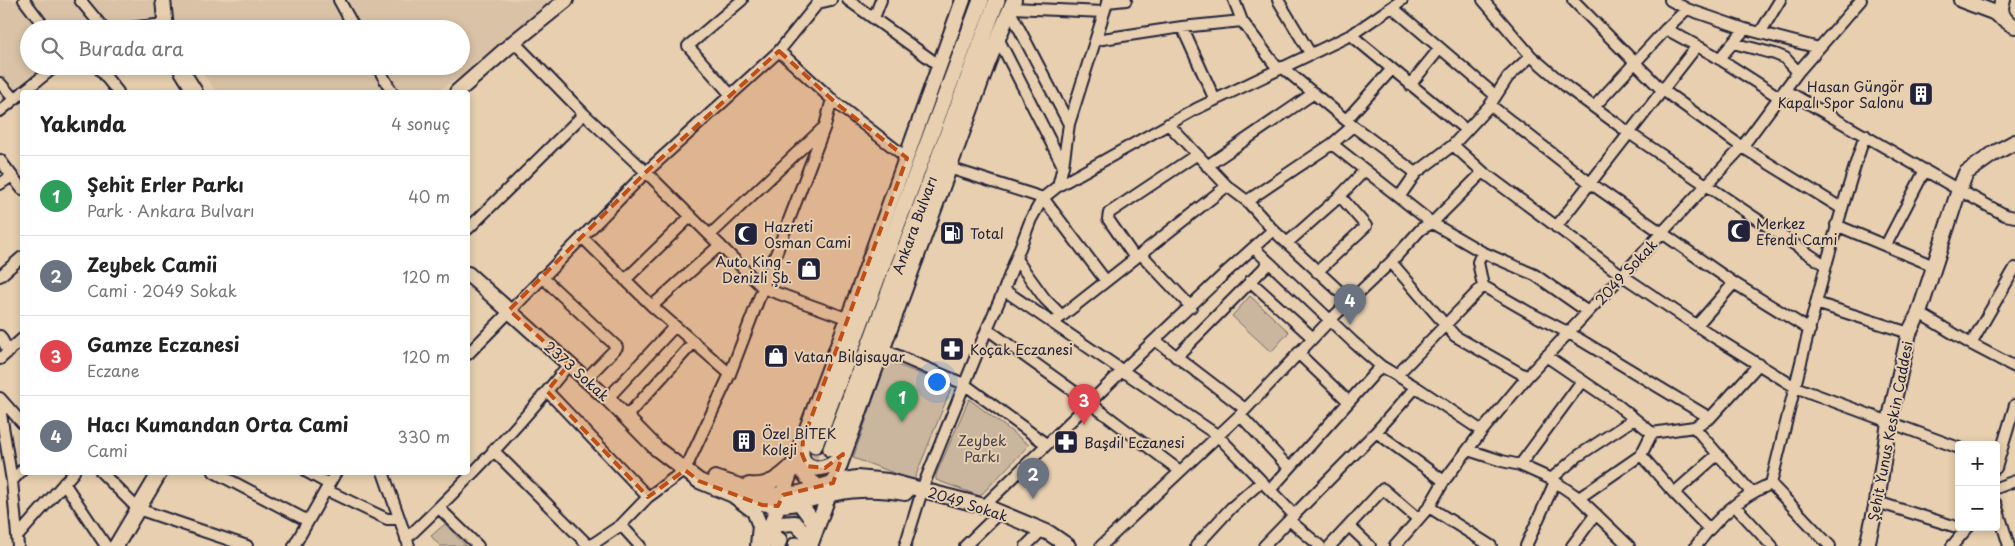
<!DOCTYPE html>
<html lang="tr">
<meta charset="utf-8">
<style>
:root{--surface:#fff;--page:#f2f2f2;--text:#222;--muted:#767676;--line:#e0e0e0;--accent:#22223b}
body{margin:0;font-family:"Playpen Sans",sans-serif;background:var(--page);color:var(--text)}
.controls{position:absolute;right:15px;bottom:15px;display:grid;overflow:hidden;border-radius:5px;box-shadow:0 2px 8px #0003}
.controls button{width:45px;height:45px;display:grid;place-items:center;padding:0;border:0;border-bottom:1px solid var(--line);background:var(--surface);color:var(--text);font:25px sans-serif}
.you{position:absolute;left:936px;top:381px;width:18px;height:18px;margin:-12px;border:4px solid #fff;border-radius:50%;background:#1a73e8;box-shadow:0 0 0 8px #1a73e833}
.badge{display:grid;place-items:center;width:32px;height:32px;border-radius:50%;background:var(--accent);color:#fff;font-size:16px;font-weight:700}
.pin{position:absolute;translate:-50% -41px;filter:drop-shadow(0 1px 2px #0008)}
.pin::after{content:'';position:absolute;top:26px;width:18px;height:15px;background:inherit;clip-path:polygon(0 0,100% 0,50% 100%)}
.list{margin:0;padding:0;list-style:none}
h2{display:flex;justify-content:space-between;align-items:center;height:65px;margin:0;padding:0 20px;font-size:21px}
h2 small{font-size:16px;font-weight:400;color:var(--muted)}
.list li{display:grid;grid-template-columns:32px 1fr auto;gap:15px;align-items:center;box-sizing:border-box;height:80px;padding:0 20px;border-top:1px solid var(--line)}
.list b{display:block;font-size:19px;white-space:nowrap}
.list p{margin:0;font-size:16px;white-space:nowrap;color:var(--muted)}
.list em{font-size:16px;font-style:normal;color:var(--muted)}
.icon{flex:none;width:28px;height:28px;fill:none;stroke:currentColor;stroke-width:2;stroke-linecap:round;stroke-linejoin:round}
.map{position:relative;flex:none;width:2015px;height:546px;overflow:hidden}
.search{position:absolute;background:var(--surface);box-shadow:0 2px 8px #0003;left:20px;top:20px;width:450px;height:55px;display:flex;align-items:center;gap:12px;box-sizing:border-box;padding:0 18px;border-radius:28px;color:var(--muted);font-size:19px}
.panel{position:absolute;background:var(--surface);box-shadow:0 2px 8px #0003;left:20px;top:90px;width:450px;height:385px;border-radius:5px}
.map>svg:first-child{display:block}
.built{fill:#d9c2a6}
.green{fill:#cab69e;stroke:#766c6c}
.lines{fill:none;stroke-linecap:round;stroke-linejoin:round}
.secondary-tunnel{stroke:#c0ac98;stroke-width:14;stroke-dasharray:14 7;stroke-linecap:butt}
.street-casing{stroke:#22223b;stroke-width:14}
.secondary-casing{stroke:#22223b;stroke-width:18}
.primary-casing{stroke:#22223b;stroke-width:19}
.street{stroke:#e7cfaf;stroke-width:10}
.secondary{stroke:#e7cfaf;stroke-width:14}
.primary{stroke:#e7cfaf;stroke-width:15}
.marked{fill:#c04e15;fill-opacity:0.2;stroke:#c04e15;stroke-width:4;stroke-dasharray:10 6;stroke-linejoin:round}
.labels{text-anchor:middle;dominant-baseline:central;stroke-width:4;stroke-linejoin:round;paint-order:stroke}
.poi-label{font-size:14px;fill:#22223b;stroke:#e7cfaf;text-anchor:start}
.street-label{font-size:14px;fill:#22223b;stroke:#e7cfaf}
.park-label{font-size:14px;fill:#44404f;stroke:#e7cfaf}
</style>
<div class="map">
<svg width="2015" height="546" viewBox="0 0 2015 546">
<rect width="100%" height="100%" fill="#e7cfaf"/>
<filter id="ink" filterUnits="userSpaceOnUse"><feTurbulence type="fractalNoise" baseFrequency=".02" numOctaves="2"/><feDisplacementMap in="SourceGraphic" scale="10" xChannelSelector="R" yChannelSelector="G"/><feConvolveMatrix kernelMatrix="1 2 1 2 8 2 1 2 1" color-interpolation-filters="sRGB"/></filter>
<g filter="url(#ink)">
<path class="built" d="M0 0H568L514 42 436 92H217L197 66H461V29H29V66H57L0 111Z"/>
<path class="green" d="M1250 296 1289 332 1271 352 1232 316Z
M887 361 952 386 914 480 853 458Z
M969 399 1029 445 980 496 936 480V475Z
M445 524 466 546H440L431 536Z"/>
<g class="lines">
<path class="secondary-tunnel" d="M814 497 831 449
M779 540 815 445"/>
<defs>
<path id="street" d="M24 0 46 29
M80 0 104 29
M339 0 355 29
M848 0 940 66
M1234 0 1242 21 1278 69
M1278 0 1310 53
M1483 0 1531 56 1568 88 1632 135 1825 265
M1573 0 1660 88 1742 147 1841 208
M1670 0 1687 9 1745 29 1819 48
M1107 2 1126 0
M818 3 831 0
M1392 7 1495 95
M1012 8 1104 12
M1010 11 1069 124
M874 18 881 0
M1182 27 1215 100
M119 29 165 24
M1666 29 1712 54 1779 97
M1760 33 1780 0
M1351 35 1466 130
M998 38 1063 166
M1096 40 1182 27 1242 21
M514 42 584 114 646 172 763 288 849 319
M1733 43 1775 54 1785 58 1798 72
M779 51 837 104 907 158
M1719 59 1745 29
M97 66 118 92
M377 66 392 92
M1282 67 1353 126 1416 173
M0 83 14 99
M1410 85 1440 48
M1785 90 1959 190 2005 215 2015 217
M23 92 56 66
M731 95 688 46 742 0
M1490 105 1590 183 1734 283 1810 330
M1594 107 1666 29 1687 9
M0 111 22 93
M1347 119 1391 70
M1168 124 1227 186 1247 201 1273 230 1350 301
M1332 144 1432 223 1482 252 1535 275 1588 312
M1453 145 1483 172 1623 276 1714 337 1795 387 1959 448
M0 160 22 189
M1207 166 1314 93
M949 168 1043 198 1106 281
M0 184 12 176
M1058 186 1196 109 1351 35 1402 0
M1400 196 1416 173 1453 145 1490 105 1508 77 1531 56
M1247 201 1332 144 1353 126
M1836 225 1934 266
M1556 227 1697 46
M468 229 584 114
M710 235 822 129
M582 237 652 306 730 374
M1287 243 1340 196 1365 170
M1886 245 1925 170
M1254 248 1353 342 1381 366 1416 387 1482 431
M1482 252 1478 262 1483 286 1530 313 1569 333 1710 418
M1141 254 1191 307
M1135 258 1108 219 1109 213 1196 155
M1016 259 1045 299 1062 316
M1391 262 1455 336 1527 377
M1317 272 1366 226 1340 196
M0 276 22 257
M542 277 617 347 586 379
M625 280 691 216
M1250 281 1313 338
M1004 290 1217 435 1294 515 1264 546
M1816 303 1909 333
M652 306 720 245
M1919 313 1971 344 2015 367
M1053 323 1227 186
M1697 325 1734 283
M987 329 1090 403 1180 471
M0 336 9 352
M1155 340 1245 409
M1971 344 2015 268
M882 349 964 384 1046 444
M1298 353 1348 401
M468 354 646 172 779 51 818 3V0
M1546 356 1615 403 1652 433 1694 427 1710 418 1759 364
M1176 357 1269 263
M0 359 22 339
M1397 375 1483 286
M547 391 648 497
M0 398 22 423
M608 398 675 326
M0 408 12 481 18 546
M1240 415 1289 468
M626 417 694 342
M1694 427 1751 492
M1376 432 1444 481
M493 450 589 546
M1468 450 1502 461 1520 465 1551 479 1579 498 1629 546
M1641 455 1674 493 1709 529
M1520 465 1582 381
M1996 468 2015 405
M101 472 138 509 247 546
M214 472 308 521
M307 472 329 484
M383 472 409 546
M1551 479 1578 456 1634 419
M12 481 22 470
M64 483 106 546
M1771 484C1800 367 1827 249 1865 135
M1771 484 1830 546
M1996 488 2015 481
M922 489 987 329 1004 290 1031 219 1043 198 1058 186 1063 166 1069 124 1108 0
M326 490 387 519H399
M1270 490 1381 366
M1674 493 1718 454
M1579 498 1641 455 1652 433
M1877 502 1966 530
M1996 504 2009 546
M984 506 1123 370 1223 275 1273 230
M1735 506 1772 546
M1429 507 1491 546
M439 508 478 546
M1294 515 1376 432 1416 387
M1289 520 1320 546
M621 525 640 546
M1349 526 1370 546
M17 537 74 472
M406 539C463 485 521 425 569 364
M294 546 336 472
M590 546 621 525 648 497 685 470 730 374 825 126 832 99
M905 546 922 491
M965 546 999 513
M1026 546 1042 530
M1101 546 1240 415 1330 320 1391 262 1421 229 1432 223 1483 172
M1196 546 1231 508 1261 482
M1330 546 1383 489 1418 519
M1395 546 1429 507 1444 481 1482 431 1527 377 1742 147 1798 72 1861 0
M1526 546 1555 482
M1572 546 1595 515
M1696 546C1716 519 1740 496 1771 484
M1952 546 1968 527"/>
<path id="secondary" d="M163 0 166 29
M1961 0 1993 12 2004 19
M2003 0C1998 12 2003 21 2015 26
M179 66 195 92
M457 92 514 42 566 0
M468 274 610 401 657 449 699 481 733 495 754 511 760 526 758 545
M802 446C797 475 828 473 842 456
M797 457C801 475 810 481 824 491
M715 478 758 492 779 495 800 493 839 481 857 478 888 481 984 506 1049 533 1068 546
M749 485C768 487 780 478 793 465
M743 497C784 513 796 502 836 493 859 488 882 489 905 493
M795 497 813 521 814 534
M768 533 779 524 795 523 806 534 809 546
M116 546 160 472
M763 546 859 289 963 0
M810 546 989 60 1014 0
M1867 546 1877 502 1889 422 1909 333 1919 313 1959 190 1966 173 1993 154 2015 142"/>
<g id="primary">
<path d="M815 445 981 0"/>
<path id="s1" d="M831 449 997 0"/>
<path d="M777 546 779 540"/>
<path d="M796 546V545"/>
</g>
</defs>
<use href="#street" class="street-casing"/>
<use href="#secondary" class="secondary-casing"/>
<use href="#primary" class="primary-casing"/>
<use href="#street" class="street"/>
<use href="#secondary" class="secondary"/>
<use href="#primary" class="primary"/>
</g>
</g>
<path class="marked" d="M779 51 837 104 907 158 803 440 802 454 807 466 825 468 843 454 833 483 783 495 778 506 762 505 699 481 685 470 648 497 547 391 569 364 509 310 646 172Z"/>
<defs>
<symbol id="building-square" viewBox="-11 -11 22 22"><rect x="-9" y="-9" width="18" height="18" rx="4" fill="#22223b" stroke="#e7cfaf"/><path d="M-4-6H4V6H1V3H-1V6H-4ZM-2.5-4.3h1.7v1.8h-1.7ZM.8-4.3h1.7v1.8H.8ZM-2.5-1h1.7V.8h-1.7ZM.8-1h1.7V.8H.8Z" fill="#fff"/></symbol>
<symbol id="mosque-square" viewBox="-11 -11 22 22"><rect x="-9" y="-9" width="18" height="18" rx="4" fill="#22223b" stroke="#e7cfaf"/><path d="M3.5-4.9A6 6 0 1 0 3.5 4.9A5 5 0 1 1 3.5-4.9Z" fill="#fff"/></symbol>
<symbol id="fuel-square" viewBox="-11 -11 22 22"><rect x="-9" y="-9" width="18" height="18" rx="4" fill="#22223b" stroke="#e7cfaf"/><path d="M-5.5-6h7V0h2V4h1.3V-2.5L3-4.5l.8-.8L6-3V5H2.5V1h-1V6h-7ZM-4.2-4.7v3.2H.2V-4.7Z" fill="#fff"/></symbol>
<symbol id="shop-square" viewBox="-11 -11 22 22"><rect x="-9" y="-9" width="18" height="18" rx="4" fill="#22223b" stroke="#e7cfaf"/><path d="M-5-2.5h2.3a2.7 3.5 0 0 1 5.4 0H5L5.5 6h-11ZM-1.5-2.5h3a1.5 2.3 0 0 0-3 0Z" fill="#fff"/></symbol>
<symbol id="pharmacy-square" viewBox="-11 -11 22 22"><rect x="-9" y="-9" width="18" height="18" rx="4" fill="#22223b" stroke="#e7cfaf"/><path d="M-2-6h4v4h4v4h-4v4h-4v-4h-4v-4h4Z" fill="#fff"/></symbol>
</defs>
<g fill-rule="evenodd">
<use href="#building-square" x="1907" y="80" width="28" height="28"/>
<use href="#mosque-square" x="1725" y="217" width="28" height="28"/>
<use href="#fuel-square" x="938" y="219" width="28" height="28"/>
<use href="#mosque-square" x="732" y="220" width="28" height="28"/>
<use href="#shop-square" x="795" y="255" width="28" height="28"/>
<use href="#pharmacy-square" x="938" y="335" width="28" height="28"/>
<use href="#shop-square" x="762" y="342" width="28" height="28"/>
<use href="#building-square" x="730" y="427" width="28" height="28"/>
<use href="#pharmacy-square" x="1052" y="428" width="28" height="28"/>
</g>
<g class="labels">
<g class="poi-label">
<text x="1904" y="86" text-anchor="end">Hasan Güngör<tspan x="1904" dy="16">Kapalı Spor Salonu</tspan></text>
<text x="1756" y="223">Merkez<tspan x="1756" dy="16">Efendi Cami</tspan></text>
<text x="764" y="226">Hazreti<tspan x="764" dy="16">Osman Cami</tspan></text>
<text x="970" y="233">Total</text>
<text x="792" y="261" text-anchor="end">Auto King -<tspan x="792" dy="16">Denizli Şb.</tspan></text>
<text x="970" y="349">Koçak Eczanesi</text>
<text x="794" y="356">Vatan Bilgisayar</text>
<text x="762" y="433">Özel BİTEK<tspan x="762" dy="16">Koleji</tspan></text>
<text x="1084" y="442">Başdil Eczanesi</text>
</g>
<g class="street-label">
<text stroke="none"><textPath href="#s1" startOffset="239">Ankara Bulvarı</textPath></text>
<text transform="translate(1626 272) rotate(-47)">2049 Sokak</text>
<text transform="translate(577 371) rotate(42)">2373 Sokak</text>
<text transform="translate(1890 431) rotate(-79)">Şehit Yunus Keskin Caddesi</text>
<text transform="translate(968 504) rotate(18)">2049 Sokak</text>
</g>
<g class="park-label">
<text x="982" y="440">Zeybek<tspan x="982" dy="16">Parkı</tspan></text>
</g>
</g>
</svg>
<div class="controls">
<button>+</button>
<button>−</button>
</div>
<div class="you"></div>
<div class="pin badge" style="left:902px;top:422px;background:#2e9e5b">1</div>
<div class="pin badge" style="left:1033px;top:499px;background:#6b7280">2</div>
<div class="pin badge" style="left:1084px;top:425px;background:#e0444e">3</div>
<div class="pin badge" style="left:1350px;top:325px;background:#6b7280">4</div>
<div class="search"><svg class="icon" aria-label="search" viewBox="0 0 24 24"><circle cx="10" cy="10" r="6"/><path d="M15 15l6 6"/></svg>Burada ara</div>
<section class="panel">
<h2>Yakında<small>4 sonuç</small></h2>
<ul class="list">
<li><span class="badge" style="background:#2e9e5b">1</span><div><b>Şehit Erler Parkı</b><p>Park · Ankara Bulvarı</p></div><em>40 m</em></li>
<li><span class="badge" style="background:#6b7280">2</span><div><b>Zeybek Camii</b><p>Cami · 2049 Sokak</p></div><em>120 m</em></li>
<li><span class="badge" style="background:#e0444e">3</span><div><b>Gamze Eczanesi</b><p>Eczane</p></div><em>120 m</em></li>
<li><span class="badge" style="background:#6b7280">4</span><div><b>Hacı Kumandan Orta Cami</b><p>Cami</p></div><em>330 m</em></li>
</ul>
</section>
</div>
